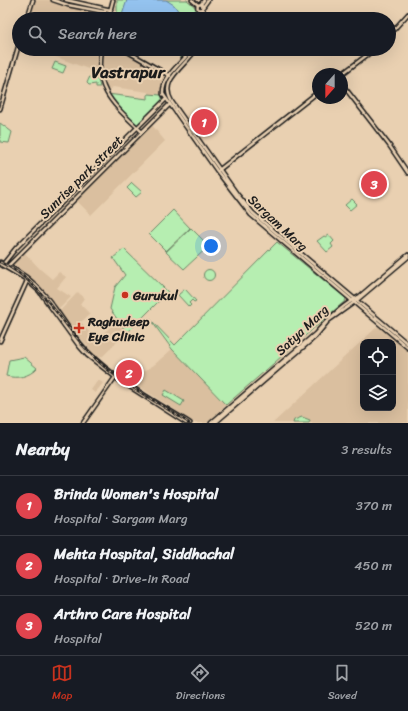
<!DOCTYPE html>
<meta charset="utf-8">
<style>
:root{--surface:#171b24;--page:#20242c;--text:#f1f3f6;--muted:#9ea1a6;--line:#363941;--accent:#c8321e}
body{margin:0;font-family:Sriracha,sans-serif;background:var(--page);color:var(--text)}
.controls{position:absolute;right:12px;bottom:12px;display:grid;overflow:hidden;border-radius:8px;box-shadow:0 4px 16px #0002}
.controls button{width:36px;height:36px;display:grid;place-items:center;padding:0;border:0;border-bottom:1px solid var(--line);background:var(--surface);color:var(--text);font:20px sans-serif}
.compass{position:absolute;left:312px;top:68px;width:36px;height:36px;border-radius:50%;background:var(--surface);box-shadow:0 4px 16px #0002;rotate:201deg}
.you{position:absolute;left:211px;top:246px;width:14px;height:14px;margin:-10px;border:3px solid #fff;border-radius:50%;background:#1a73e8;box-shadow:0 0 0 6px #1a73e833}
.badge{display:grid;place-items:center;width:26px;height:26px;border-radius:50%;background:var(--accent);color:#fff;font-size:13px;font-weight:700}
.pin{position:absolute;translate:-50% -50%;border:2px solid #fff;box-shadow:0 1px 4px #0006}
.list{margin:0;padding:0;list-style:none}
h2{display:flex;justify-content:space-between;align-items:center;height:52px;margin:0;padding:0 16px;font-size:17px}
h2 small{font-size:13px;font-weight:400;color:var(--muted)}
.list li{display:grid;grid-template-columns:26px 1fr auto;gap:12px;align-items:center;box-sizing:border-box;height:60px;padding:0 16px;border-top:1px solid var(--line)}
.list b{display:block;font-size:15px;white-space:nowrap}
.list p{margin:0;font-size:13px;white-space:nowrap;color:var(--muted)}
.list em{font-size:13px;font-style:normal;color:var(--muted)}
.icon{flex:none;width:22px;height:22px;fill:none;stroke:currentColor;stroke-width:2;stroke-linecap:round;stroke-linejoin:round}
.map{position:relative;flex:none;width:408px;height:423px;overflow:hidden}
.search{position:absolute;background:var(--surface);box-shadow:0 4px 16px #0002;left:12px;right:12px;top:12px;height:44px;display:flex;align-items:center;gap:10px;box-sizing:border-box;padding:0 14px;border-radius:22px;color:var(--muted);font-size:15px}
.sheet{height:232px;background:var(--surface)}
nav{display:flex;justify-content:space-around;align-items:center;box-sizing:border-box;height:56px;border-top:1px solid var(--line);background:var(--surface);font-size:11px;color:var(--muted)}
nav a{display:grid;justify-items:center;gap:2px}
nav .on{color:var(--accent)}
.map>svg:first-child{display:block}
.built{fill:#dabf9f;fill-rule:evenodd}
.green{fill:#b6eeb1;stroke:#698566}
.water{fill:#94c3ef;stroke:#64809b}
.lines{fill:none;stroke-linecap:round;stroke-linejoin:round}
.tertiary-casing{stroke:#1c1c1c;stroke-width:5.5}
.secondary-casing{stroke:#1c1c1c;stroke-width:5.5}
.tertiary{stroke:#e9d0b1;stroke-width:2.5}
.secondary{stroke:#e9d0b1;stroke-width:2.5}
.rail-casing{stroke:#1c1c1c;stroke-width:2.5}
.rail{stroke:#e9d0b1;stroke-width:1;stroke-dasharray:3;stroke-linecap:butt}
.poi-dot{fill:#c8321e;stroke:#e9d0b1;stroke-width:1.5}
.labels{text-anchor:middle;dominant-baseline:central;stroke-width:4;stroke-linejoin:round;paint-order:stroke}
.street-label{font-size:13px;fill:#1c1c1c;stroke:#e9d0b1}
.poi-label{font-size:13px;font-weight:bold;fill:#1c1c1c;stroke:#e9d0b1;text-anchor:start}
.district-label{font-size:17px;font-weight:bold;fill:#1c1c1c;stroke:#e9d0b1}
</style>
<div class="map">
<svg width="408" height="423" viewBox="0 0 408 423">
<rect width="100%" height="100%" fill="#e9d0b1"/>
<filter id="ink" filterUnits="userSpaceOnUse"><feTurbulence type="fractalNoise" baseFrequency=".025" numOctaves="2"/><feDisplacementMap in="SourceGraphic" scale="8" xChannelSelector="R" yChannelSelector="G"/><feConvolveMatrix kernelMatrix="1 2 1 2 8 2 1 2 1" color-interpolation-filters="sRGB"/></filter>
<g filter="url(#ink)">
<path class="built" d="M32 0H63L110 10 108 19H27Z
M35 49H100L99 73Z
M101 49H120L165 76 161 95 148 94V92L113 87 106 92 100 74Z
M152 125 165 141 91 215 75 199Z
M23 251 40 269 52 279 59 272 66 277 57 288 71 297 57 311 35 282 19 270 10 266Z
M78 292 84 298 80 304 90 314 81 322 96 340 117 321 126 333 102 357 97 358 59 312Z
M378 326 408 351V423H273ZM363 342H393V408H363Z
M172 349 226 405 208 423H195L129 380 154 365Z
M98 380 103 383 95 393 91 390Z"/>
<path class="green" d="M117 0H187C193 5 200 10 199 19H112L113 15 117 16Z
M172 49H189L181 58 177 51Z
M55 62 66 66 63 73 52 69Z
M90 76 98 80 100 87H96V84L89 85 87 83Z
M107 94 148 99V94L161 95 163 101 138 127 117 107Z
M0 123 12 132 9 143 0 142Z
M132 183 142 192 136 197 127 188Z
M352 199 357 204 350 210 345 205Z
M173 210 190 228 166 251 149 234Z
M191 228 209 246 184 269 166 252Z
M329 235 334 241 331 244 333 247 327 252 317 241 324 236 326 237Z
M277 242 343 296 346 299 345 301 226 405 172 349 150 319 175 345Z
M124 249 168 292 127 333 110 309 115 287 125 275 113 258Z
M203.5 275a5.5 5.5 0 1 1 11 0a5.5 5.5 0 1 1-11 0Z
M185 289 196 301 194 302 192 300 189 303 191 305 189 307 178 295Z
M24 357 37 368C29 377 17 379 6 376L9 360Z
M166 390 184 401 181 406 163 395Z
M302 417 310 420 309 423H293L294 420Z"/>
<path class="water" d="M127 0H166L174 5 179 12 178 19H123L122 15Z"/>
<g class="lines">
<defs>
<path id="tertiary" d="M53 0 68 5 110 13
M66 0 111 10
M201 4 204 0
M203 7 208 0
M27 19 33 0
M108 19 113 0
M389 35 408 14
M101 49C94 90 114 105 141 131
M123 49 170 76
M342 74 375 49
M342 84 389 145 408 173
M0 109 19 44
M219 170 318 92
M0 341 27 281
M83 423 116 376"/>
<path id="secondary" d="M192 0 198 5
M197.5 7a2.5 2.5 0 1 1 5 0a2.5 2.5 0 1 1-5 0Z
M203 8 204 19
M200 10 201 19
M192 49C183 63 162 75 163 94L217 171 251 215 408 348
M196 49C185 67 158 80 172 102L237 194 253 213 408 344
M0 262C12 268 24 274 33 283 55 302 67 331 88 352 114 379 158 403 190 423
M4 263 16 248 166 99
M0 264 24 278 39 291 79 346 87 355 119 380 186 423
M8 266 170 104
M211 423 315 334C328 319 342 305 360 296L408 255
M215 423 315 337 328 321 356 301 408 257"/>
</defs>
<use href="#tertiary" class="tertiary-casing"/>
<use href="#secondary" class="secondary-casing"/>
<use href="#tertiary" class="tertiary"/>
<use href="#secondary" class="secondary"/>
<defs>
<path id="rail" d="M0 262C45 283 62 327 96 359 121 384 160 403 189 423"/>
</defs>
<use href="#rail" class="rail-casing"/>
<use href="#rail" class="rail"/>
</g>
</g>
<g class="poi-dot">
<circle cx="125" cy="295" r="4"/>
<path d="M77 322h4v4h4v4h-4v4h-4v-4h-4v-4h4z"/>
</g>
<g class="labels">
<g class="street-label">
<text transform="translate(81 177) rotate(-45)">Sunrise park street</text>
<text transform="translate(278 223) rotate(43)">Sargam Marg</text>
<text transform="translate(302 330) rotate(-43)">Satya Marg</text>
</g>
<g class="poi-label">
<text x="133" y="295">Gurukul</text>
<text x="88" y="321">Raghudeep<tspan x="88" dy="15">Eye Clinic</tspan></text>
</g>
<g class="district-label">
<text x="128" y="72">Vastrapur</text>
</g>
</g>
</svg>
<div class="controls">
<button><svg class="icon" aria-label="locate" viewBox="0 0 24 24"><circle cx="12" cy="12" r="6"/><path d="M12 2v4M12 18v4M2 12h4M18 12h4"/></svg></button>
<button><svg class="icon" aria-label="layers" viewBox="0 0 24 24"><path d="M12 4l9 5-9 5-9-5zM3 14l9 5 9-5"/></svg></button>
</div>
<svg class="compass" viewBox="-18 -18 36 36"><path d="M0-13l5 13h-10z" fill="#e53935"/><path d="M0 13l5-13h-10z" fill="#9ea1a6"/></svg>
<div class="you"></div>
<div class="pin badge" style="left:204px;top:122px;background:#e0444e">1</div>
<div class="pin badge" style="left:129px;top:373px;background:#e0444e">2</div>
<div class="pin badge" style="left:374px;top:184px;background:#e0444e">3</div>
<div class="search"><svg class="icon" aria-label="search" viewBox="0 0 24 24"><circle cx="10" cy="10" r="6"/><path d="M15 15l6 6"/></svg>Search here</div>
</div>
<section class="sheet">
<h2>Nearby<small>3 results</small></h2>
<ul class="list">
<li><span class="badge" style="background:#e0444e">1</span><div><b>Brinda Women's Hospital</b><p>Hospital · Sargam Marg</p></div><em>370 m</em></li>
<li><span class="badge" style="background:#e0444e">2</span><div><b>Mehta Hospital, Siddhachal</b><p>Hospital · Drive-in Road</p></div><em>450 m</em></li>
<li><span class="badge" style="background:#e0444e">3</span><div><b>Arthro Care Hospital</b><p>Hospital</p></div><em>520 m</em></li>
</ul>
</section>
<nav>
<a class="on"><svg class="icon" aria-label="map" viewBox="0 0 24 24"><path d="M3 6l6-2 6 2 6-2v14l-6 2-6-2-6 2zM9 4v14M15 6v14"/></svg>Map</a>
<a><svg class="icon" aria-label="directions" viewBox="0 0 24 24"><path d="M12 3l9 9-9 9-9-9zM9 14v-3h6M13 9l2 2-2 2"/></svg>Directions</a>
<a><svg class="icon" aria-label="saved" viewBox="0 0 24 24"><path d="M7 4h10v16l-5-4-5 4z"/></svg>Saved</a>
</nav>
